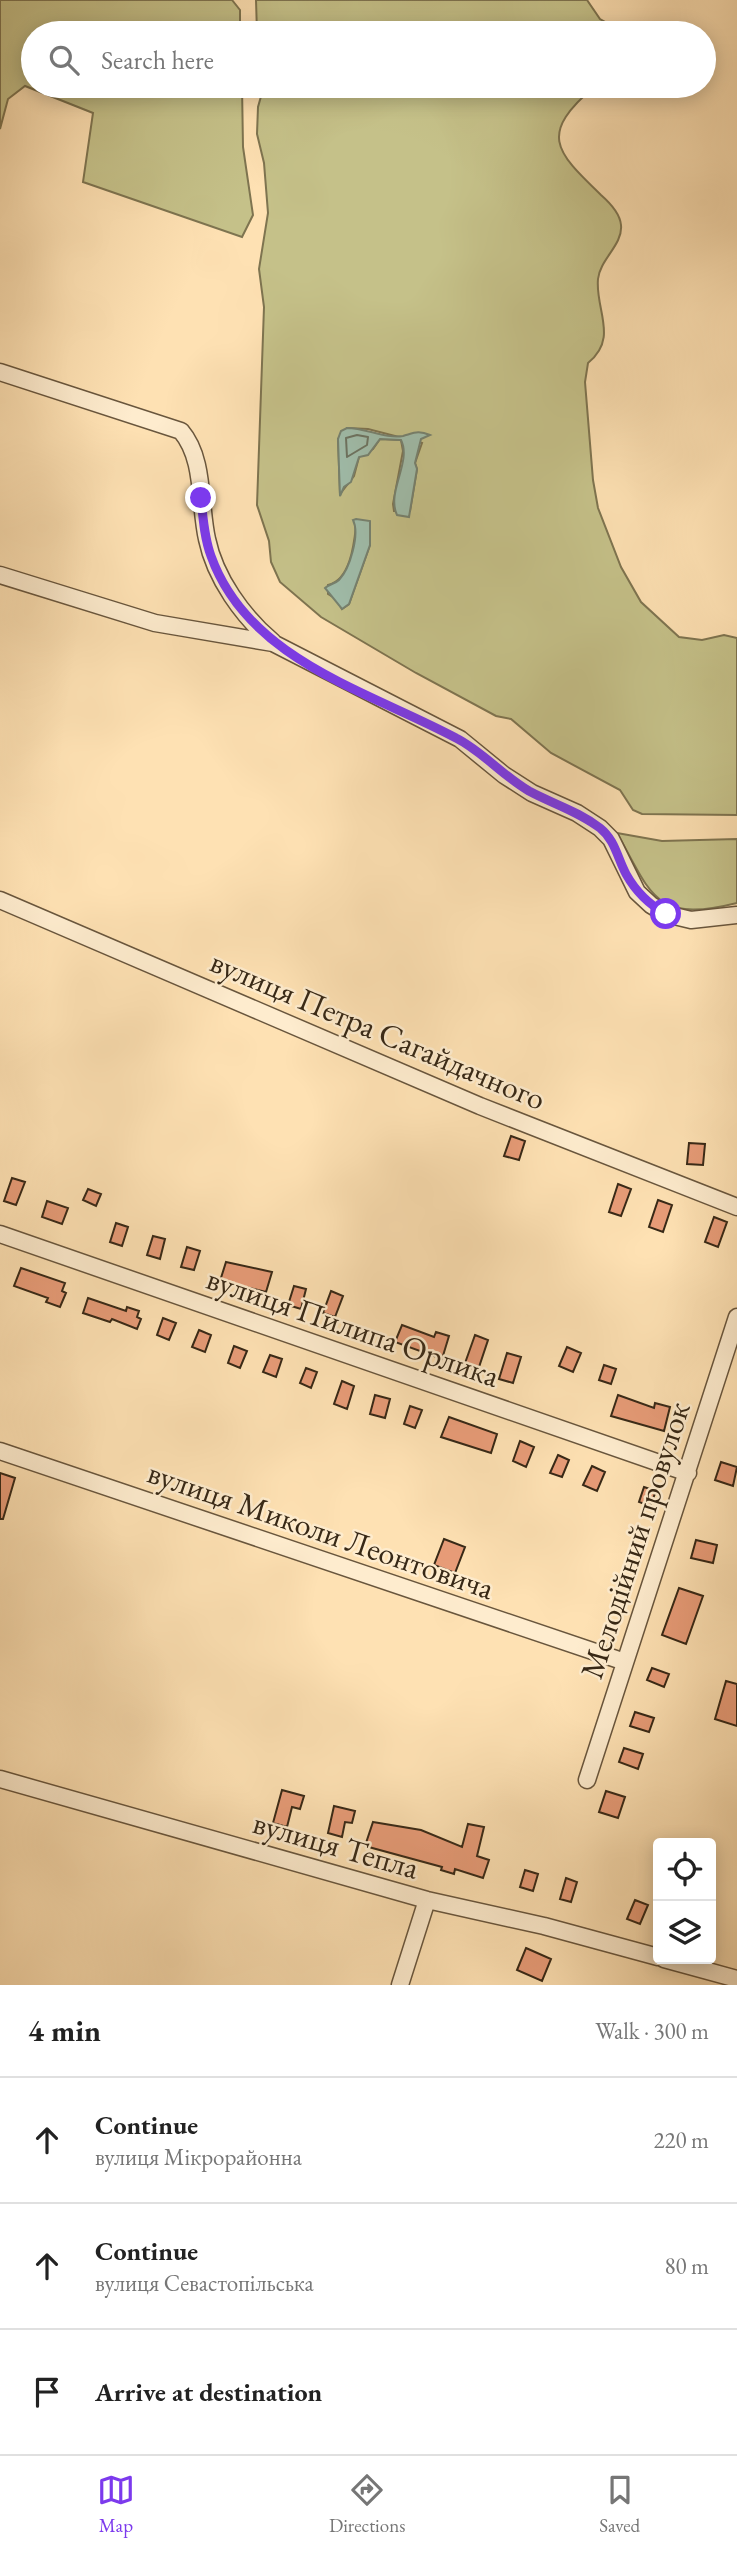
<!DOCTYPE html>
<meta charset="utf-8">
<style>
:root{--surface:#fff;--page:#f6f6f6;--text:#222;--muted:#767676;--line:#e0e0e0;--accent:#7c3aed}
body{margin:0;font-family:"EB Garamond",serif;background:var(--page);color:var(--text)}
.controls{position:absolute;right:21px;bottom:21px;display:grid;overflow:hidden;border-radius:7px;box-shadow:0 4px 18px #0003}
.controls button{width:63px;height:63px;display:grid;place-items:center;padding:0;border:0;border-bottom:2px solid var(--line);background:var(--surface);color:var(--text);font:35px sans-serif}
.stop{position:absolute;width:21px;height:21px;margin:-16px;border:5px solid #7c3aed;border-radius:50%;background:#fff}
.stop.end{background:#7c3aed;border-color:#fff;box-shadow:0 2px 7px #0008}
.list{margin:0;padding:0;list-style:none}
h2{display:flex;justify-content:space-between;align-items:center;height:91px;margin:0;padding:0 28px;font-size:30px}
h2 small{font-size:23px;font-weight:400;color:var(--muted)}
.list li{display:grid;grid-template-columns:46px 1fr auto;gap:21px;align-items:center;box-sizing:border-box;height:126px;padding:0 28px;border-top:2px solid var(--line)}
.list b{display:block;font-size:26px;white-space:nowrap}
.list p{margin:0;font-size:23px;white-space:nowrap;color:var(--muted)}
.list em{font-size:23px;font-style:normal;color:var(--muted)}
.icon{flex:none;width:38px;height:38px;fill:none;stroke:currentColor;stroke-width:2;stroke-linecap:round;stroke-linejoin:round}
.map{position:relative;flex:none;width:737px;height:1985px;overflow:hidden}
.search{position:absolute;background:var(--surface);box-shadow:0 4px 18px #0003;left:21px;right:21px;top:21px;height:77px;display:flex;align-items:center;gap:18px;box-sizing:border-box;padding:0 24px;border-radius:38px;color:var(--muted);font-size:26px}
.sheet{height:469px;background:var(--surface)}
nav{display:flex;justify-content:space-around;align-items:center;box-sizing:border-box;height:98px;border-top:2px solid var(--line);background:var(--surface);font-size:19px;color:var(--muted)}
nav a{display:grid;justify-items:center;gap:4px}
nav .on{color:var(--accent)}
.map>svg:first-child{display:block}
.green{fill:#c5c189;stroke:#7e7450;stroke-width:2;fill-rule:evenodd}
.water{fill:#a0beac;stroke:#768270;stroke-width:2}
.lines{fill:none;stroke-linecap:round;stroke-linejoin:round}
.shore{stroke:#6c7361;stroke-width:2}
.building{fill:#e89c78;stroke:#372816;stroke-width:2}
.minor-casing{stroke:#69563d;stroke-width:19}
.minor{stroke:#feecce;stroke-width:16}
.route{stroke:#7c3aed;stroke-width:9}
.labels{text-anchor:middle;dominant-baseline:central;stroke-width:5;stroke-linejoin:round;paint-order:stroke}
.street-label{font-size:32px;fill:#372816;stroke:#feecce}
</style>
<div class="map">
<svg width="737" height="1985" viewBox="0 0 737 1985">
<rect width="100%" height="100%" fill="#fee1b3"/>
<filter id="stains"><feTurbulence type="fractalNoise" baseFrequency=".00286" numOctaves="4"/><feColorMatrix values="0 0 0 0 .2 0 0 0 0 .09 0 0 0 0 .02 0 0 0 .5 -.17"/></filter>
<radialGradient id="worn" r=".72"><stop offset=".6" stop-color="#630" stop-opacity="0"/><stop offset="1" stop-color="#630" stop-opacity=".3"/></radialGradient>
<path class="green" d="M0 0H232L240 10V33H33V86H242L243 147 253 215 242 237 83 182 93 113 25 86 8 99 0 129Z
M256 0H587L600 19 625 33H257Z
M264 86H595C539 134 554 150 601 195 609 202 620 213 621 225 623 245 600 259 598 279 595 310 619 338 588 363L585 382 593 480 598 508 621 567 641 602 679 637 702 640 724 635 737 638V815L642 814 633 810 620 790 551 753 511 719 496 716 416 673 321 617 280 582 271 562 269 541 257 505 264 307 259 269 268 213 264 163 257 134 258 107ZM347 428 368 429 422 443 415 463 417 469 410 511H394L393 504 403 451 401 440 380 439 373 449 359 457 354 476 340 494 338 439ZM356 526 370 545 349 604 342 609 336 599 328 594V585C350 580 354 545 356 526Z
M617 833 662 841 737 839V903C654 924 651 893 617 833Z"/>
<path class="water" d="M347 428C366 428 385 439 403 436 414 433 418 430 430 435L421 439 415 463 417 469 409 517 397 515C386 492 412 462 401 440L380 439 368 455 359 457 351 482 344 487 340 496 338 439 341 431Z
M356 519 370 521V545L349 604 342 609 325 588C329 584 335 584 339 580 350 569 360 534 353 520Z"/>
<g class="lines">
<path class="shore" d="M357 435 368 437 367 445 347 457 346 438Z"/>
</g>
<path class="building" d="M511 1136 525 1141 519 1160 504 1156Z
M689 1143 705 1144 703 1165 687 1164Z
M12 1178 25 1182 16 1205 4 1201Z
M618 1184 631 1189 621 1216 609 1212Z
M88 1189 101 1194 96 1206 83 1200Z
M658 1200 672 1205 663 1232 649 1227Z
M47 1201 68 1208 62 1224 42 1217Z
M714 1217 727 1222 718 1247 705 1242Z
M116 1223 128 1227 122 1246 110 1242Z
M153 1236 165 1239 160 1259 147 1255Z
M187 1247 200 1251 194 1270 181 1267Z
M226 1262 272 1272 266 1292 220 1281Z
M21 1268 65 1283 62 1291 66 1293 60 1307 46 1302 48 1298 14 1286Z
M294 1286 306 1289 301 1309 288 1305Z
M331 1291 343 1296 335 1317 323 1313Z
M88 1298 126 1311 127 1307 139 1311 137 1317 141 1319 137 1329 112 1319 110 1322 83 1313Z
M163 1318 176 1323 169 1340 157 1335Z
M402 1325 434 1337 436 1332 449 1336 442 1359 395 1342Z
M199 1330 211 1335 205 1352 192 1347Z
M475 1335 488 1340 478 1370 464 1366Z
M234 1346 247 1351 240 1368 228 1363Z
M567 1347 581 1353 573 1372 559 1366Z
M507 1353 521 1357 513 1383 499 1379Z
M270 1355 282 1359 276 1377 263 1372Z
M604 1365 616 1369 611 1384 599 1380Z
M306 1368 317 1372 311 1388 300 1383Z
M342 1381 354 1386 347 1409 334 1404Z
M375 1395 390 1399 385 1418 370 1414Z
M618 1395 654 1408 655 1403 670 1407 664 1431 611 1416Z
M410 1406 422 1410 415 1428 404 1424Z
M449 1417 497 1434 491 1453 441 1437Z
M520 1441 534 1447 526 1467 513 1461Z
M558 1455 569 1460 562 1477 550 1473Z
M721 1462 737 1467 733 1486 715 1480Z
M592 1466 605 1472 597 1491 583 1485Z
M0 1473 15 1478 3 1519H0Z
M644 1487 656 1491 650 1506 639 1502Z
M444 1539 465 1547 455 1573 434 1565Z
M696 1540 717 1545 713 1563 691 1558Z
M679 1588 703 1596 686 1644 662 1635Z
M652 1668 669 1674 664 1687 647 1680Z
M726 1681 737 1684V1726L715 1719Z
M635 1712 654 1718 649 1732 630 1726Z
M624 1748 643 1754 638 1769 619 1762Z
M282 1790 304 1796 300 1809 292 1807 287 1827 273 1823Z
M606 1791 625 1797 618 1818 599 1812Z
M334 1806 355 1811 352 1823 345 1822 342 1837 328 1833Z
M373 1822 421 1830 462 1847 468 1824 484 1827 477 1856 489 1860 483 1878 455 1869 454 1874 441 1870 442 1867 365 1846Z
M525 1870 538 1874 533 1891 520 1887Z
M566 1878 577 1882 571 1902 560 1899Z
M635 1900 648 1905 640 1924 627 1919Z
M526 1948 551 1959 542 1981 517 1970Z"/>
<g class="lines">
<defs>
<path id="minor" d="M0 372 181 431C205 459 199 504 207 539 215 578 243 617 273 642
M0 575 155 623 273 643 460 739 504 775 532 793 577 813 600 828 611 839 637 892 651 905 666 914 691 920 737 915
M0 900 480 1106 737 1207
M0 1234 688 1473
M0 1451 625 1662
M0 1779 427 1900 544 1926 658 1957
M587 1780 737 1317
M664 1959 737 1979
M400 1985 427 1900"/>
</defs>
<use href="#minor" class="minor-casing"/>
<use href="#minor" class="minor"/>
</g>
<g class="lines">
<path class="route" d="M201 498C203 517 204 537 211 556 248 660 368 691 456 738 482 751 503 776 529 791 553 804 578 811 600 828 615 840 617 857 626 874 636 892 648 904 666 914"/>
</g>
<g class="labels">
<g class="street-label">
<text transform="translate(378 1030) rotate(23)">вулиця Петра Сагайдачного</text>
<text transform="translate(353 1327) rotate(19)">вулиця Пилипа Орлика</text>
<text transform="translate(321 1530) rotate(19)">вулиця Миколи Леонтовича</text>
<text transform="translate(635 1540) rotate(-72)">Мелодійний провулок</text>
<text transform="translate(336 1845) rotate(16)">вулиця Тепла</text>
</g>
</g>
<rect width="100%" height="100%" filter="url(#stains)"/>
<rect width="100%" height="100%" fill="url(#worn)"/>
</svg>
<div class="controls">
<button><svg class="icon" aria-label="locate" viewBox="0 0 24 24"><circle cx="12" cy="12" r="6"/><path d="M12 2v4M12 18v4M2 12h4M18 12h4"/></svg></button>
<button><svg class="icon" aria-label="layers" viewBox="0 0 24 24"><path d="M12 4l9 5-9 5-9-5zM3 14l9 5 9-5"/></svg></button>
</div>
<div class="stop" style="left:666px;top:914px"></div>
<div class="stop end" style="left:201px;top:498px"></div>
<div class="search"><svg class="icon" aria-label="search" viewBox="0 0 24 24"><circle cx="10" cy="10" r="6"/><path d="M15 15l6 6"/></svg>Search here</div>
</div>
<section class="sheet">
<h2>4 min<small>Walk · 300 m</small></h2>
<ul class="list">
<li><svg class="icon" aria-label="ahead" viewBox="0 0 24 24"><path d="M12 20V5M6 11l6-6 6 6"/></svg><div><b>Continue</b><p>вулиця Мікрорайонна</p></div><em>220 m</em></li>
<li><svg class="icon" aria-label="ahead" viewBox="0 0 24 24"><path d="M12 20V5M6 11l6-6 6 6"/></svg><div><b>Continue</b><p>вулиця Севастопільська</p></div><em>80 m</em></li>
<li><svg class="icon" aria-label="arrive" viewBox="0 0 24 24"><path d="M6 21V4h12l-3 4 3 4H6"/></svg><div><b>Arrive at destination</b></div></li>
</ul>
</section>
<nav>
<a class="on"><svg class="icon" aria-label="map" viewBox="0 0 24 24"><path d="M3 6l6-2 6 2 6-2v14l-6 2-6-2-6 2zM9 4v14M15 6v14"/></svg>Map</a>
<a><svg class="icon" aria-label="directions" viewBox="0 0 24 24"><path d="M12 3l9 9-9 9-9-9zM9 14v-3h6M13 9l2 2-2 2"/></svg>Directions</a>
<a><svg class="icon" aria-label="saved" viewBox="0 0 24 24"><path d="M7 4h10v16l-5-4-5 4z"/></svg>Saved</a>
</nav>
